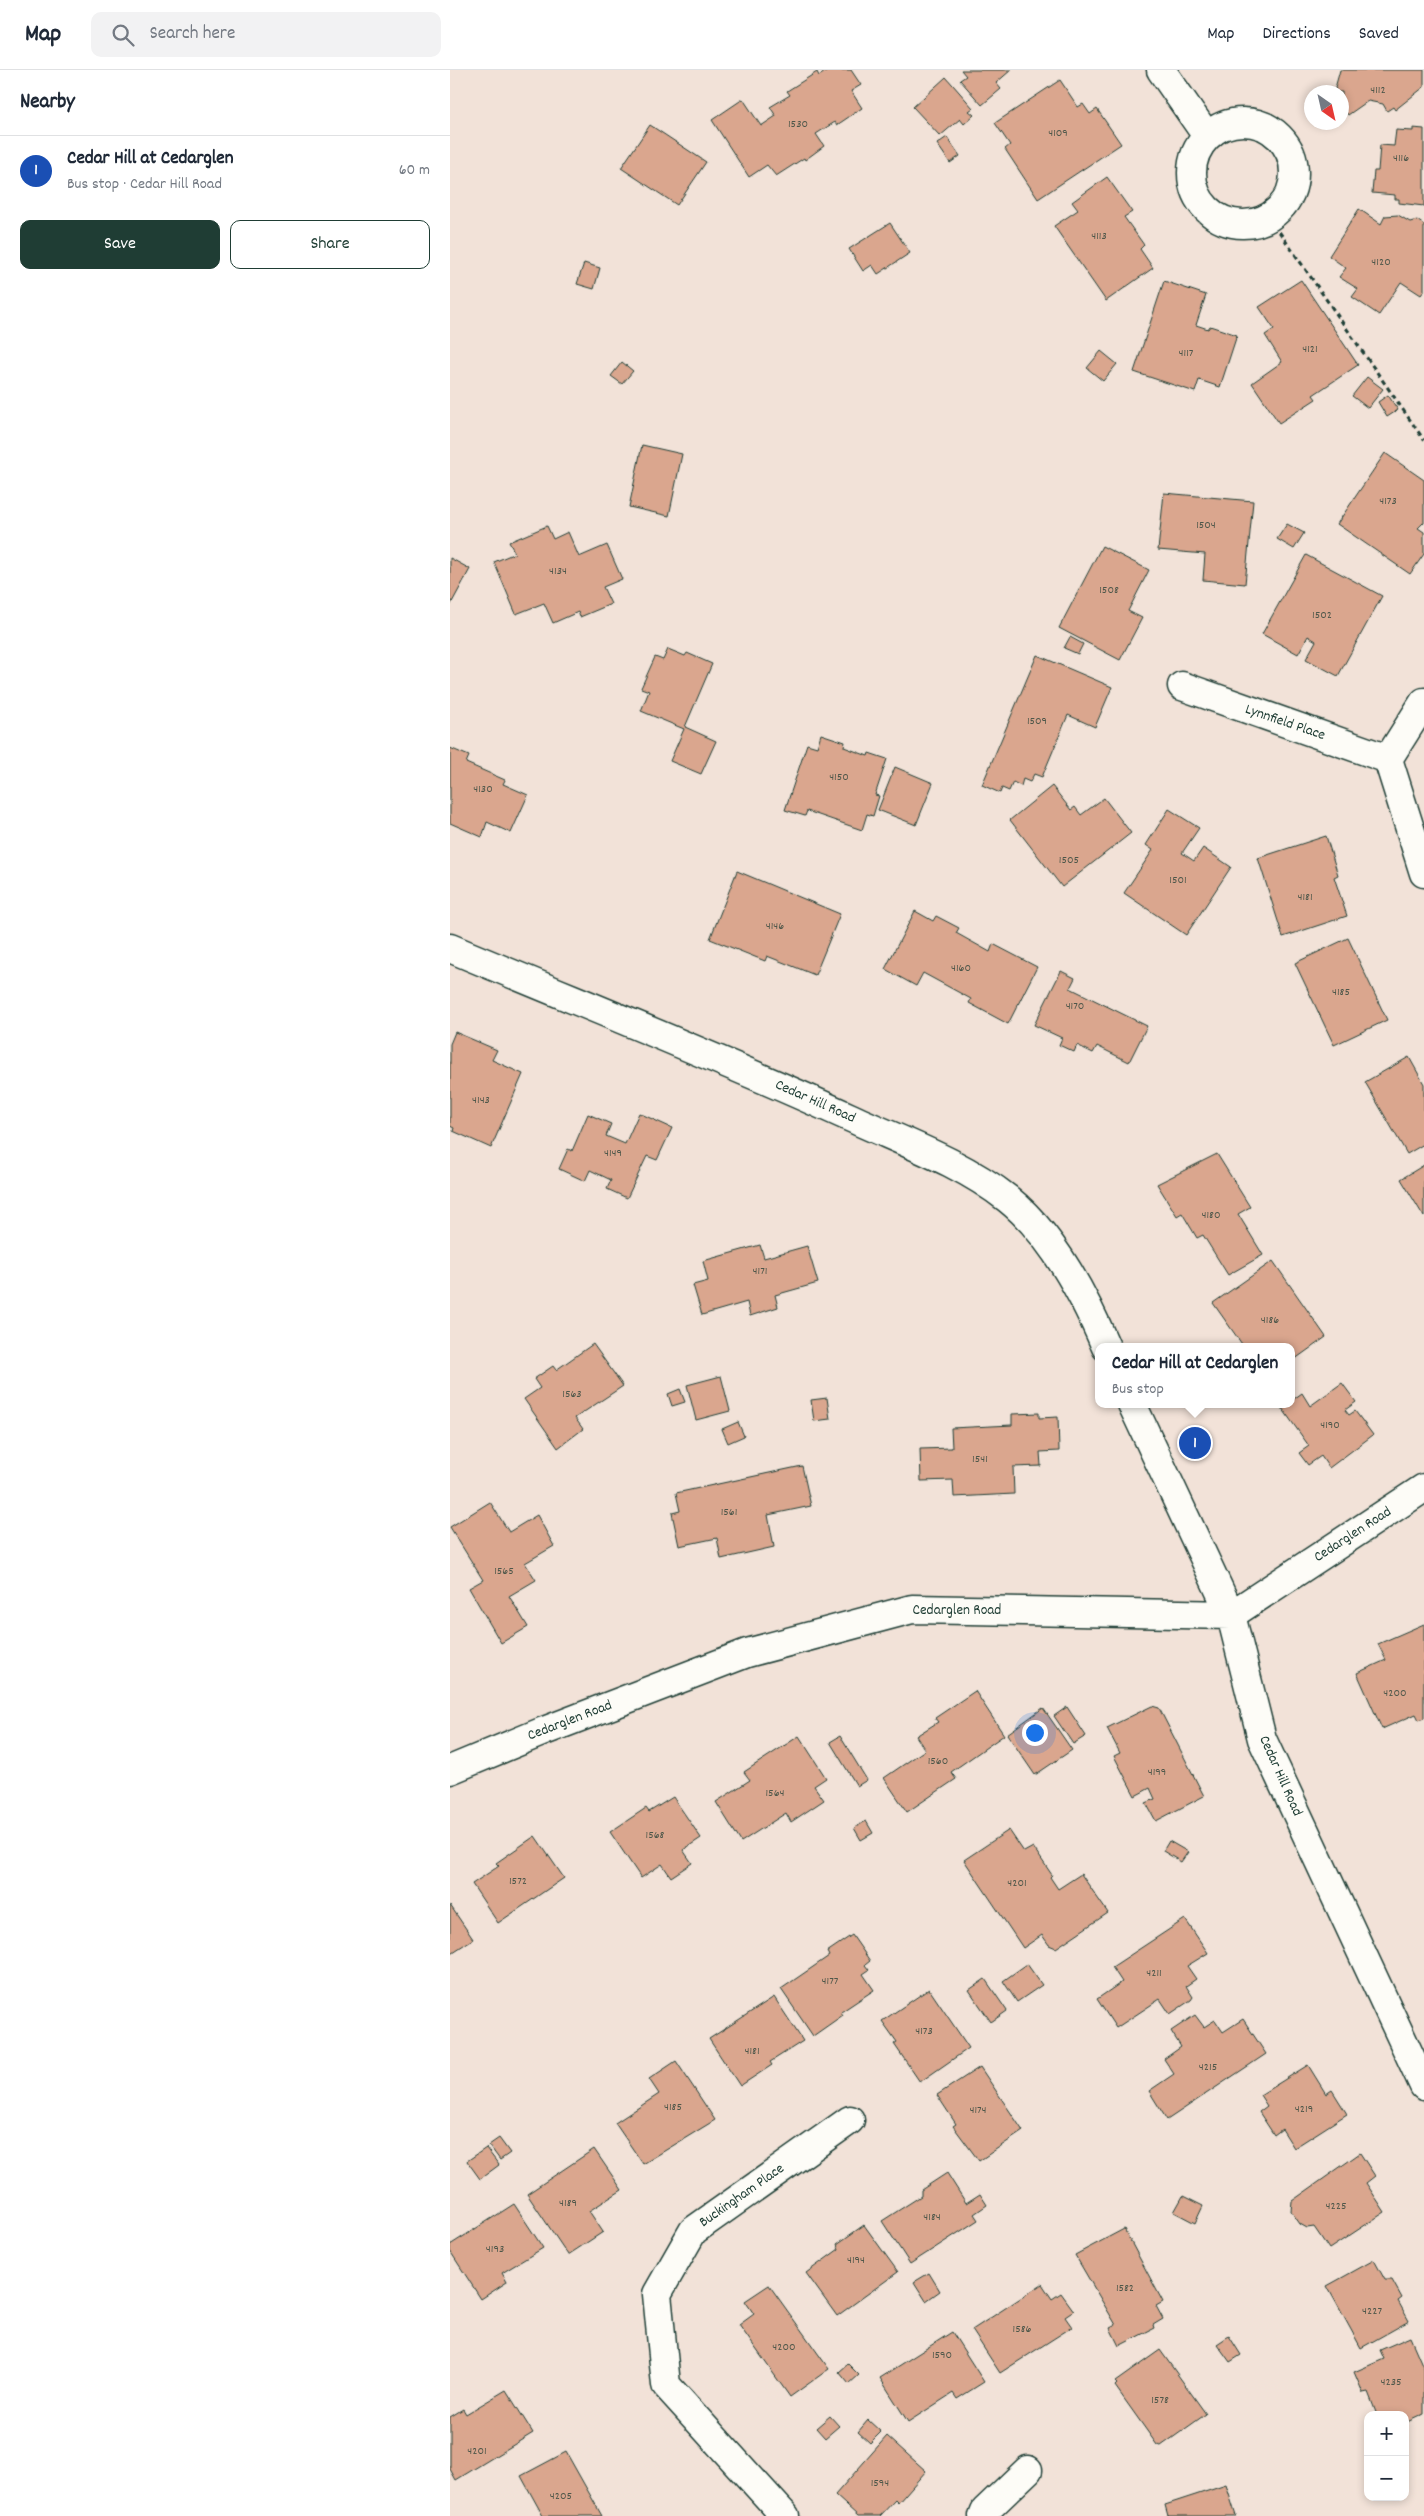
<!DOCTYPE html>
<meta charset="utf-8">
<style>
:root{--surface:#fff;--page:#f2f2f3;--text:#1f2937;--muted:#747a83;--line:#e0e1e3;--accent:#1f3d34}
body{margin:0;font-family:Dekko,sans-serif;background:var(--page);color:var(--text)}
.controls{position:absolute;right:15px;bottom:15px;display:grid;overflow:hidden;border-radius:10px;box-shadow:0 2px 8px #0003}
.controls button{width:45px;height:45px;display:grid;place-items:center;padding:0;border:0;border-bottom:1px solid var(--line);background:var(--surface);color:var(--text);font:25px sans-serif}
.compass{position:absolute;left:854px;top:15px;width:45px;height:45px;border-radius:50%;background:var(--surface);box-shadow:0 2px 8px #0003;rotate:146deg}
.you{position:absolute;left:584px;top:1662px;width:18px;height:18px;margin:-12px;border:4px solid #fff;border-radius:50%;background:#1a73e8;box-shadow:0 0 0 8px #1a73e833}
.badge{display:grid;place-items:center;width:32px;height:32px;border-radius:50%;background:var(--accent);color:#fff;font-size:16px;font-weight:700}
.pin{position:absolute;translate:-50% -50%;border:2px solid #fff;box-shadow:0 1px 5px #0006}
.popup{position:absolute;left:645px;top:1273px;width:200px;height:65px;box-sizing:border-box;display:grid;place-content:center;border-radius:10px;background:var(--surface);filter:drop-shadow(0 1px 4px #0005);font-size:16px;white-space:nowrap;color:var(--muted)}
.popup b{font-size:19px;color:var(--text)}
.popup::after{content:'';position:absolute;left:50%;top:100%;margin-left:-10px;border:10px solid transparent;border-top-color:var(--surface)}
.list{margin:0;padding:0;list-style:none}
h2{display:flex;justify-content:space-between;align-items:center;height:65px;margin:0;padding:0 20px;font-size:21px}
h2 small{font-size:16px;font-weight:400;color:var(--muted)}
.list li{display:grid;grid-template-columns:32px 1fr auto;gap:15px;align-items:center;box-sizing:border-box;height:70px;padding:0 20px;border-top:1px solid var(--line)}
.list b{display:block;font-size:19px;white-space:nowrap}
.list p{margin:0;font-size:16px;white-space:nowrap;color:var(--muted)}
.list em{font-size:16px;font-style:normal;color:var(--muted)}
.actions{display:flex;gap:10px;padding:15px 20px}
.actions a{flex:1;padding:11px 0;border:1px solid var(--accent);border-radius:10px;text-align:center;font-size:18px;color:var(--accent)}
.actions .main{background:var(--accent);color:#fff}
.icon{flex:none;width:28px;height:28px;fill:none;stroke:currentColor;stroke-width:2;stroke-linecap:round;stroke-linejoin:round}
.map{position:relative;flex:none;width:974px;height:2446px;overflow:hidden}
header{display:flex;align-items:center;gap:30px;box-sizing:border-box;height:70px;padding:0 25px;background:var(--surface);border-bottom:1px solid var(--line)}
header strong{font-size:24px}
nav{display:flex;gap:28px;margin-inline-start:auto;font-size:18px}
.search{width:350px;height:45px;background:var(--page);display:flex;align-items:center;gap:12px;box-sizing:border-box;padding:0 18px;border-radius:10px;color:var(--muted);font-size:19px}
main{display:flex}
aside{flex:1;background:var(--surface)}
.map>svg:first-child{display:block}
.building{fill:#daa68e;stroke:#1f3d34}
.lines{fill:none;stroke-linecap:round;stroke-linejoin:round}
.minor-casing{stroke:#1f3d34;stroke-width:31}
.path{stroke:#1f3d34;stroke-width:3;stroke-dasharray:5 4;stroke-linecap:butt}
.minor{stroke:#fdfcf7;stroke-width:28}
.labels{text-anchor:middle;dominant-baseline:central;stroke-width:4;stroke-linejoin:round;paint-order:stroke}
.number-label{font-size:12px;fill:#4e574a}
.street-label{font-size:15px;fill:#1f3d34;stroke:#fdfcf7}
</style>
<header>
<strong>Map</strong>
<div class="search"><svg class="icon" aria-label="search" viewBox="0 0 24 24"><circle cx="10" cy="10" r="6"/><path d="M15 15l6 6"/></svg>Search here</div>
<nav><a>Map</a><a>Directions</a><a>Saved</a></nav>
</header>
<main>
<aside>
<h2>Nearby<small></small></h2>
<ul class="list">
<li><span class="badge" style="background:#1a4fb4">1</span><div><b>Cedar Hill at Cedarglen</b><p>Bus stop · Cedar Hill Road</p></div><em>60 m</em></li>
</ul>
<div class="actions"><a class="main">Save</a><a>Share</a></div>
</aside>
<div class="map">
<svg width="974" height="2446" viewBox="0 0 974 2446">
<rect width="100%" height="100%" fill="#f2e2d8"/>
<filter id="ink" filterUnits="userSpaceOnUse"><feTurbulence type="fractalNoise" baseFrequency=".02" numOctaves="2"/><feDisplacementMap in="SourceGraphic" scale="10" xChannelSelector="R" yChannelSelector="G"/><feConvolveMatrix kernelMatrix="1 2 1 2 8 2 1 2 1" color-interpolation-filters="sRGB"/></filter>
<g filter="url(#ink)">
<path class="building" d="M378 0H401L411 15 401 21 412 38 387 55 385 52 366 64 374 76 355 90 354 88 326 106 317 95 299 107 262 50 293 29 311 56 326 46 320 37 340 25 337 21 367 2 369 6Z
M511 0H561L546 13 551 19 532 35 510 10 516 6Z
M890 0H974V17L945 40 943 37 937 41 933 34 918 31 898 45 892 36V22H887L885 18Z
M496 7 523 38 519 41 524 45 514 54 510 49 490 66 463 37Z
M610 10 628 37 633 34 640 44 647 39 671 74 588 129 555 79 560 75 545 53Z
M200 55 256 92 227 135 171 98Z
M963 58 974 59V136L949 133V129H945V125L922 123 924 101H928L930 75 944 76 946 60 963 61Z
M497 67 510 86 500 93 487 74Z
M657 107 682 142 674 147 694 175 690 179 703 198 656 231 604 156 628 140 622 132Z
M909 139 931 154 935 146 948 145 960 152 967 150 974 155V221L971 225 951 212 929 245 902 227 908 219 889 207 896 198 879 186Z
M440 153 460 183 428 204 422 195 413 201 399 179Z
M134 193 150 198 144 219 127 214Z
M851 210 908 295 863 325 866 329 829 353 802 313 832 292 815 265 824 259 809 237Z
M714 211 756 225 746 255 758 259 760 256 787 265 770 317 749 310 745 322 684 302Z
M651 281 667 294 653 311 637 298Z
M172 292 183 301 172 314 161 306Z
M917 307 933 319 918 338 902 326Z
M938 325 948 340 937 347 928 332Z
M192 375 232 384 219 446 179 437Z
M935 383 974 410V452L968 458 974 462V484L960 504 887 454Z
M714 423 803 431 795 514 753 510 755 484 708 480Z
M837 454 854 463 844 479 827 469Z
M97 456 103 469 118 462 129 487 157 475 172 509 153 517 161 534 130 547 128 542 103 553 94 533 66 544 44 492 65 483 59 472Z
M652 476 699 500 678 541 692 548 670 590 609 558Z
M856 485 932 526 888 606 856 589 866 571 858 566 848 584 812 564Z
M0 488 20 499 0 536Z
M620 567 633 574 628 584 614 578Z
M218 579 235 586 237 583 262 594 235 657 266 671 251 704 220 691 234 659 191 641 199 621 191 618 205 587 213 590Z
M587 585 662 617 645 657 618 645 592 707 584 704 580 712 573 709 571 716 563 712 559 721 552 718 550 723 532 715Z
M371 664 395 672 394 677 418 686 419 683 437 689 425 725 429 726 423 746 417 744 412 760 357 741 355 746 335 740 357 674 367 677Z
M0 678 19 686 16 693 55 710 53 714 78 725 61 763 37 752 32 767 0 753Z
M445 697 483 713 466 755 428 740Z
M602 716 621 740 625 737 631 745 654 728 681 763 612 817 560 750Z
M719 739 749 758 732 783 744 791 753 778 781 797 736 865 674 823 703 780 696 775Z
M876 766 888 805 884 807 897 846 833 867 808 788Z
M287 801 390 844 365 905 317 886 315 891 260 869Z
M465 841 483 851 486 846 509 858 506 863 540 882 543 874 587 897 558 954 519 933 521 929 473 903 466 916 435 899Z
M898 868 937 950 884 975 845 893Z
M611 901 625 908 620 918 697 956 679 992 647 976 643 983 627 975 624 982 609 975 612 968 584 955Z
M5 962 47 980 42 990 73 1004 41 1078 3 1061 4 1058 0 1056V974Z
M959 987 974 1014V1074L957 1084 915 1012Z
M189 1043 222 1058 207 1090 197 1086 177 1128 157 1119 161 1110 140 1100 135 1111 109 1099 118 1079 122 1081 138 1044 161 1054 156 1066 175 1074Z
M767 1084 800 1137 788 1144 813 1185 778 1205 753 1165 747 1168 732 1143 727 1146 707 1114Z
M974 1095V1147L951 1109Z
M310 1175 314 1188 357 1176 368 1213 325 1225 328 1237 300 1246 297 1232 252 1245 243 1215 258 1211 253 1191Z
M823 1191 876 1267 841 1292V1277H794L763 1233Z
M143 1274 173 1316 125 1348 133 1359 108 1378 74 1329 90 1318 84 1309 103 1296 106 1300Z
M271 1306 280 1341 246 1350 237 1315Z
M892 1313 906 1332 895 1340 899 1345 905 1341 923 1365 879 1398 871 1386 858 1395 849 1383 859 1376 832 1338 841 1334V1331L852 1323 860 1336Z
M230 1319 235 1332 222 1336 218 1324Z
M377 1328 380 1349 364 1351 361 1330Z
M589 1343V1348L608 1347 609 1381 590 1382 591 1396 563 1397 564 1424 504 1427 503 1410 471 1411 470 1379 502 1378 501 1358 562 1355V1344Z
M288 1352 294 1366 278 1373 272 1359Z
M352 1396 361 1436 318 1445 324 1477 271 1489 267 1468 229 1476 222 1443 230 1441 226 1423Z
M40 1432 59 1462 87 1445 104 1476 75 1493 86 1510 59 1526 78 1557 51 1573 19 1518 33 1510 0 1457Z
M974 1554V1648L969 1650 966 1644 932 1659 907 1603 936 1590 928 1574Z
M525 1621 554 1665 501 1702 506 1709 457 1742 434 1708 475 1680 466 1666 488 1652 485 1648Z
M702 1636 709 1638 754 1726 706 1751 696 1733 705 1729 700 1718 685 1726 664 1686 670 1683 657 1658Z
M617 1637 636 1666 623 1674 604 1646Z
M593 1638 622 1680 585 1705 557 1664Z
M349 1666 376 1708 364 1716 374 1730 341 1752 336 1743 291 1772 266 1732 300 1710 294 1702Z
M390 1666 417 1710 407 1716 380 1672Z
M223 1727 251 1768 233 1780 242 1793 221 1807 212 1794 191 1808 160 1762 196 1738 199 1742Z
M416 1751 423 1763 411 1770 404 1758Z
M559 1760 574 1782 583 1777 602 1805 600 1807 608 1819 631 1804 658 1843 606 1878 599 1875 592 1865 573 1878 514 1790Z
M85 1766 114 1808 48 1853 22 1814 49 1796 46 1793Z
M719 1771 738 1782 731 1792 713 1781Z
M0 1835 23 1869 0 1884Z
M735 1849 758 1883 737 1896 746 1909 736 1916 743 1927 741 1930 720 1944 710 1929 666 1958 647 1929 672 1912 662 1897Z
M402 1865 420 1891 415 1895 419 1900 413 1904 424 1920 391 1942 393 1945 363 1966 331 1919 379 1886 377 1882Z
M577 1894 592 1915 567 1932 553 1911Z
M535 1909 557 1941 541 1952 519 1920Z
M479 1919 519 1978 470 2012 444 1974 447 1972 432 1951Z
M324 1927 353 1971 320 1992 322 1995 290 2016 259 1969Z
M745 1945 754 1957 765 1950 773 1962 793 1949 816 1984 717 2050 699 2021 724 2004 714 1989 731 1977 721 1961Z
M226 1991 265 2050 193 2094 165 2053 209 2024 199 2009Z
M858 1995 876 2024 882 2020 897 2044 844 2078 832 2059 824 2065 809 2042 817 2036 810 2025Z
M530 1997 573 2061 529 2091 503 2056 506 2054 487 2025Z
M49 2068 60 2083 50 2090 39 2075Z
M36 2078 49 2095 30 2109 17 2091Z
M144 2079 172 2120 139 2141 153 2162 118 2185 77 2124Z
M910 2083 925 2106 916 2113 935 2142 879 2179 864 2157 857 2158 850 2154 841 2141 842 2131Z
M497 2103 516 2133 530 2124 537 2135 524 2144 528 2150 460 2194 432 2151 471 2126V2120Z
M733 2126 753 2136 745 2153 724 2142Z
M64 2134 93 2178 52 2203 57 2212 31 2229 0 2181V2175Z
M414 2155 448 2202 387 2246 356 2203 389 2179 387 2174Z
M674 2159 713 2232 706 2236 713 2249 703 2255 704 2258 669 2276 660 2258 666 2255 625 2185Z
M924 2190 935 2210H942L952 2228 948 2231 959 2251 911 2278 877 2216Z
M479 2203 490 2221 476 2231 464 2212Z
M592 2214 602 2229 611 2223 624 2241 615 2247 622 2257 550 2303 522 2260Z
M319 2215 379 2299 340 2327 289 2255 304 2244 295 2231Z
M502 2262 534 2312 507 2329 503 2323 458 2352 430 2308Z
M779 2266 791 2285 780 2292 767 2274Z
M960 2267 974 2299V2344L955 2353V2345H927L918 2322 913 2323 904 2302 934 2289 930 2280Z
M710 2280 756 2344 711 2376 707 2375 665 2316 667 2314 665 2312Z
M398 2294 409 2305 399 2314 389 2302Z
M56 2320 83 2363 6 2410 0 2399V2347L13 2339 16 2344Z
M380 2346 389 2356 375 2368 366 2358Z
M418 2350 431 2362 420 2373 408 2362Z
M437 2366 476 2401 448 2433 445 2430 430 2446H408L385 2425Z
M116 2382 152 2446H93L71 2406Z
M776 2415 786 2446H718L715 2435Z"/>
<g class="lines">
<defs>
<path id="minor" d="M711 0 757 66
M742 103a51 51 0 1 1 102 0a51 51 0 1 1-102 0Z
M732 616 938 689
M974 632 938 689 974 803
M0 878C133 934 268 987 399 1047 453 1072 511 1092 558 1129 603 1165 634 1225 656 1277
M682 1334 781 1545 812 1669 974 2016
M0 1700 94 1661 297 1583 462 1539 781 1545 974 1418
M335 2446 216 2315 207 2224 243 2161 400 2050
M533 2446 535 2441 578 2400"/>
</defs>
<use href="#minor" class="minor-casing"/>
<path class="path" d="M819 147 974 370"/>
<use href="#minor" class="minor"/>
</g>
</g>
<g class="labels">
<g class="number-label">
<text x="928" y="20">4112</text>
<text x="348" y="54">1530</text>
<text x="608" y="63">4109</text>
<text x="951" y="88">4116</text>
<text x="649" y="166">4113</text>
<text x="931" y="192">4120</text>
<text x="860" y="279">4121</text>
<text x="736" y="283">4117</text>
<text x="938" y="431">4173</text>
<text x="756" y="455">1504</text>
<text x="108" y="501">4134</text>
<text x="659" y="520">1508</text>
<text x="872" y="545">1502</text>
<text x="587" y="651">1509</text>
<text x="389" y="707">4150</text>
<text x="33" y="719">4130</text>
<text x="619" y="790">1505</text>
<text x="728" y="810">1501</text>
<text x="855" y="827">4181</text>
<text x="325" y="856">4146</text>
<text x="511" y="898">4160</text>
<text x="891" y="922">4185</text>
<text x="625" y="936">4170</text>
<text x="31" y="1030">4143</text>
<text x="163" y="1083">4149</text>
<text x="761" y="1145">4180</text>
<text x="310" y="1201">4171</text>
<text x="820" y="1250">4186</text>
<text x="122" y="1324">1563</text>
<text x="880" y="1355">4190</text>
<text x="530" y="1389">1541</text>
<text x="279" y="1442">1561</text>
<text x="54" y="1501">1565</text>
<text x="945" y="1623">4200</text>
<text x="488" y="1691">1560</text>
<text x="707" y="1702">4199</text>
<text x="325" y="1723">1564</text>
<text x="205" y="1765">1568</text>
<text x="68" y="1811">1572</text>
<text x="567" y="1813">4201</text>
<text x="704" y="1903">4211</text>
<text x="380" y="1911">4177</text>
<text x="474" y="1961">4173</text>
<text x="302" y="1981">4181</text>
<text x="758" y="1997">4215</text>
<text x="223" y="2037">4185</text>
<text x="854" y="2039">4219</text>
<text x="528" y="2040">4174</text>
<text x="118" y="2133">4189</text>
<text x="886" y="2136">4225</text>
<text x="482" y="2147">4184</text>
<text x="45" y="2179">4193</text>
<text x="406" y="2190">4194</text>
<text x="675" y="2218">1582</text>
<text x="922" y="2241">4227</text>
<text x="572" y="2259">1586</text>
<text x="334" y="2277">4200</text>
<text x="492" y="2285">1590</text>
<text x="941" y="2312">4235</text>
<text x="710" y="2330">1578</text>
<text x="27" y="2381">4201</text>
<text x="430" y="2413">1594</text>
<text x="111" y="2426">4205</text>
</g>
<g class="street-label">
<text transform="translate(835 653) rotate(19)">Lynnfield Place</text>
<text transform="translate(365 1032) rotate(24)">Cedar Hill Road</text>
<text transform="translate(903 1465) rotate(-33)">Cedarglen Road</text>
<text x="507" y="1541">Cedarglen Road</text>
<text transform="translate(120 1651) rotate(-21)">Cedarglen Road</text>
<text transform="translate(830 1706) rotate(66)">Cedar Hill Road</text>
<text transform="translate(292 2126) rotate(-35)">Buckingham Place</text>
</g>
</g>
</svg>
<div class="controls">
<button>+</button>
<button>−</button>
</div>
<svg class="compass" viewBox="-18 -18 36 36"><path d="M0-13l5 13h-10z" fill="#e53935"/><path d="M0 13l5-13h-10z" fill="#747a83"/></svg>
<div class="you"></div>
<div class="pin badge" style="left:745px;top:1373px;background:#1a4fb4">1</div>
<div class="popup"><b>Cedar Hill at Cedarglen</b>Bus stop</div>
</div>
</main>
